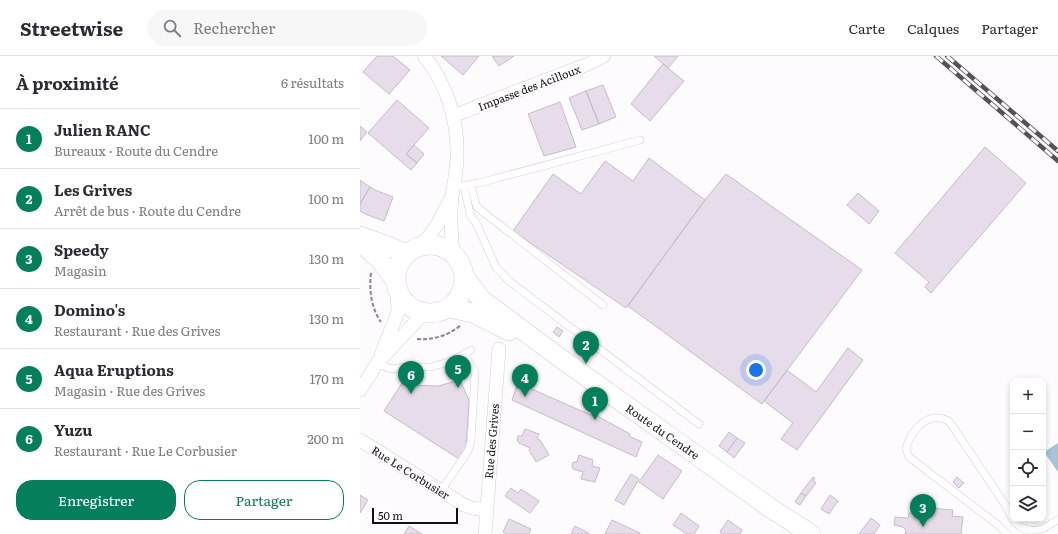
<!DOCTYPE html>
<html lang="fr">
<meta charset="utf-8">
<style>
:root{--surface:#fff;--page:#f7f7f7;--text:#2b2b33;--muted:#7c7c81;--line:#e1e1e2;--accent:#057e5c}
body{margin:0;font-family:Literata,serif;background:var(--page);color:var(--text)}
.controls{position:absolute;right:12px;bottom:12px;display:grid;overflow:hidden;border-radius:8px;box-shadow:0 2px 6px #0003}
.controls button{width:36px;height:36px;display:grid;place-items:center;padding:0;border:0;border-bottom:1px solid var(--line);background:var(--surface);color:var(--text);font:20px sans-serif}
.scale{position:absolute;left:12px;bottom:10px;width:86px;box-sizing:border-box;padding-left:4px;border:2px solid #131014;border-top:0;font-size:11px;line-height:14px;white-space:nowrap;color:#131014;-webkit-text-stroke:3px #fff;paint-order:stroke}
.you{position:absolute;left:396px;top:314px;width:14px;height:14px;margin:-10px;border:3px solid #fff;border-radius:50%;background:#1a73e8;box-shadow:0 0 0 6px #1a73e833}
.badge{display:grid;place-items:center;width:26px;height:26px;border-radius:50%;background:var(--accent);color:#fff;font-size:13px;font-weight:700}
.pin{position:absolute;translate:-50% -33px;filter:drop-shadow(0 1px 2px #0008)}
.pin::after{content:'';position:absolute;top:21px;width:14px;height:12px;background:inherit;clip-path:polygon(0 0,100% 0,50% 100%)}
.list{margin:0;padding:0;list-style:none}
h2{display:flex;justify-content:space-between;align-items:center;height:52px;margin:0;padding:0 16px;font-size:17px}
h2 small{font-size:13px;font-weight:400;color:var(--muted)}
.list li{display:grid;grid-template-columns:26px 1fr auto;gap:12px;align-items:center;box-sizing:border-box;height:60px;padding:0 16px;border-top:1px solid var(--line)}
.list b{display:block;font-size:15px;white-space:nowrap}
.list p{margin:0;font-size:13px;white-space:nowrap;color:var(--muted)}
.list em{font-size:13px;font-style:normal;color:var(--muted)}
.actions{display:flex;gap:8px;padding:12px 16px}
.actions a{flex:1;padding:9px 0;border:1px solid var(--accent);border-radius:16px;text-align:center;font-size:14px;color:var(--accent)}
.actions .main{background:var(--accent);color:#fff}
.icon{flex:none;width:22px;height:22px;fill:none;stroke:currentColor;stroke-width:2;stroke-linecap:round;stroke-linejoin:round}
.map{position:relative;flex:none;width:698px;height:478px;overflow:hidden}
header{display:flex;align-items:center;gap:24px;box-sizing:border-box;height:56px;padding:0 20px;background:var(--surface);border-bottom:1px solid var(--line)}
header strong{font-size:19px}
nav{display:flex;gap:22px;margin-inline-start:auto;font-size:14px}
.search{width:280px;height:36px;background:var(--page);display:flex;align-items:center;gap:10px;box-sizing:border-box;padding:0 14px;border-radius:22px;color:var(--muted);font-size:15px}
main{display:flex}
aside{flex:1;background:var(--surface)}
.map>svg:first-child{display:block}
.water{fill:#a7c4d6}
.building{fill:#e7ddea;stroke:#c6bcc9}
.lines{fill:none;stroke-linecap:round;stroke-linejoin:round}
.lane-casing{stroke:#d5cad7;stroke-width:8}
.street-casing{stroke:#d5cad7;stroke-width:14}
.secondary-casing{stroke:#d5cad7;stroke-width:20}
.path{stroke:#8a878a;stroke-width:2;stroke-dasharray:4 2;stroke-linecap:butt}
.lane{stroke:#fff;stroke-width:7}
.street{stroke:#fff;stroke-width:13}
.secondary{stroke:#fff;stroke-width:19}
.rail-casing{stroke:#555256;stroke-width:4.5}
.rail{stroke:#fff;stroke-width:3;stroke-dasharray:9;stroke-linecap:butt}
.labels{text-anchor:middle;dominant-baseline:central;stroke-width:3.5;stroke-linejoin:round;paint-order:stroke}
.street-label{font-size:11px;fill:#131014;stroke:#fff}
</style>
<header>
<strong>Streetwise</strong>
<div class="search"><svg class="icon" aria-label="search" viewBox="0 0 24 24"><circle cx="10" cy="10" r="6"/><path d="M15 15l6 6"/></svg>Rechercher</div>
<nav><a>Carte</a><a>Calques</a><a>Partager</a></nav>
</header>
<main>
<aside>
<h2>À proximité<small>6 résultats</small></h2>
<ul class="list">
<li><span class="badge">1</span><div><b>Julien RANC</b><p>Bureaux · Route du Cendre</p></div><em>100 m</em></li>
<li><span class="badge">2</span><div><b>Les Grives</b><p>Arrêt de bus · Route du Cendre</p></div><em>100 m</em></li>
<li><span class="badge">3</span><div><b>Speedy</b><p>Magasin</p></div><em>130 m</em></li>
<li><span class="badge">4</span><div><b>Domino's</b><p>Restaurant · Rue des Grives</p></div><em>130 m</em></li>
<li><span class="badge">5</span><div><b>Aqua Eruptions</b><p>Magasin · Rue des Grives</p></div><em>170 m</em></li>
<li><span class="badge">6</span><div><b>Yuzu</b><p>Restaurant · Rue Le Corbusier</p></div><em>200 m</em></li>
</ul>
<div class="actions"><a class="main">Enregistrer</a><a>Partager</a></div>
</aside>
<div class="map">
<svg width="698" height="478" viewBox="0 0 698 478">
<rect width="100%" height="100%" fill="#fdfbfd"/>
<path class="water" d="M698 387V416L684 396Z"/>
<path class="building" d="M17 0H33L50 14 29 38 3 16Z
M81 0H119L103 19Z
M132 0H154L139 10Z
M294 0H318L308 12Z
M303 8 324 25 290 65 271 48Z
M243 29 256 61 239 68 226 35Z
M226 35 239 68 222 74 209 42Z
M37 44 69 72 46 98 57 107 51 114 8 77Z
M200 46 216 91 184 100 168 58Z
M0 70 7 76 0 85Z
M54 89 64 98 57 107 46 98Z
M625 91 666 127 571 237 565 231 569 226 535 197Z
M289 102 345 144 266 252 153 175 193 118 221 138 245 105 273 125Z
M366 118 502 214 402 348 268 250 345 144Z
M0 124 10 131 0 148Z
M10 131 15 134 33 141 24 165 5 158 0 155V148Z
M498 137 519 155 509 168 487 149Z
M197 271 203 275 199 281 193 276Z
M488 292 503 304 437 394 421 383 433 367 404 345 427 314 456 336Z
M100 324 109 344 106 392 99 403 24 355 42 327 48 332 49 329 78 330Z
M158 327 233 360 234 358 270 378 269 380 282 386 276 401 152 344Z
M165 373 179 378 177 383 180 384 189 399 176 406 169 394 170 392 159 387 157 384 158 380H162Z
M369 376 377 382 367 396 359 390Z
M377 382 385 387 374 402 367 396Z
M219 399 233 404 232 410 240 412 235 426 221 423 223 416 213 413 212 408 214 406H217Z
M298 399 322 415 303 443 279 426Z
M271 418 279 423 264 449 255 444Z
M453 421 455 422 453 425 456 427 446 440 441 437Z
M597 421 604 427 599 432 593 426Z
M151 432 158 437 161 433 179 445 170 457 145 440Z
M441 437 446 440 440 449 435 446Z
M0 439 8 444 0 457Z
M470 439 478 445 469 458 461 453Z
M569 452 593 454 592 460 603 461 601 478H545L546 474 543 471 534 469 535 461 548 462 549 457 567 459Z
M321 457 339 470 334 478H327L313 469Z
M511 462 520 469 514 478H499Z
M149 463 171 473 169 478H147L143 476Z
M252 464 280 477V478H245Z
M368 464 382 474 380 478H362L360 476Z
M49 470 62 478H44Z
M215 470 230 478H211Z"/>
<g class="lines">
<defs>
<path id="lane" d="M111 129 116 149 118 152 243 249
M100 130 119 127 280 84
M104 130 110 158 117 169 136 211 149 225 339 368
M17 307 31 313 46 311H71L92 305 111 294
M81 435 108 395 111 385 115 317 105 298
M647 478 638 469 549 401 546 392C550 379 562 360 579 362 582 362 586 364 589 365L648 453C652 468 665 478 681 473 687 471 692 467 698 464"/>
<path id="street" d="M64 0C87 28 98 64 97 100 97 114 94 126 92 140 90 159 91 178 93 198
M93 60 228 8 244 0
M62 190 77 169 90 144
M21 299 38 256 37 234
M0 334 18 306 64 257
M0 384 104 449 112 452 126 454
M125 478 139 293"/>
<path id="secondary" d="M0 180 28 190 46 198
M0 186 19 203 36 225
M36 223a34 34 0 1 1 68 0a34 34 0 1 1-68 0Z
M104 220 122 244 196 299 409 451 451 478
M89 252 113 257 149 275"/>
</defs>
<use href="#lane" class="lane-casing"/>
<use href="#street" class="street-casing"/>
<use href="#secondary" class="secondary-casing"/>
<path class="path" d="M11 217C9 234 11 252 21 266
M57 283C73 284 88 280 101 269"/>
<use href="#lane" class="lane"/>
<use href="#street" class="street"/>
<use href="#secondary" class="secondary"/>
<defs>
<path id="rail" d="M576 0 698 105
M587 0 698 95"/>
</defs>
<use href="#rail" class="rail-casing"/>
<use href="#rail" class="rail"/>
</g>
<g class="labels">
<g class="street-label">
<text transform="translate(169 31) rotate(-21)">Impasse des Acilloux</text>
<text transform="translate(303 375) rotate(35)">Route du Cendre</text>
<text transform="translate(131 385) rotate(-85)">Rue des Grives</text>
<text transform="translate(51 416) rotate(32)">Rue Le Corbusier</text>
</g>
</g>
</svg>
<div class="controls">
<button>+</button>
<button>−</button>
<button><svg class="icon" aria-label="locate" viewBox="0 0 24 24"><circle cx="12" cy="12" r="6"/><path d="M12 2v4M12 18v4M2 12h4M18 12h4"/></svg></button>
<button><svg class="icon" aria-label="layers" viewBox="0 0 24 24"><path d="M12 4l9 5-9 5-9-5zM3 14l9 5 9-5"/></svg></button>
</div>
<div class="scale">50 m</div>
<div class="you"></div>
<div class="pin badge" style="left:235px;top:364px">1</div>
<div class="pin badge" style="left:226px;top:308px">2</div>
<div class="pin badge" style="left:563px;top:471px">3</div>
<div class="pin badge" style="left:165px;top:341px">4</div>
<div class="pin badge" style="left:98px;top:332px">5</div>
<div class="pin badge" style="left:51px;top:338px">6</div>
</div>
</main>
